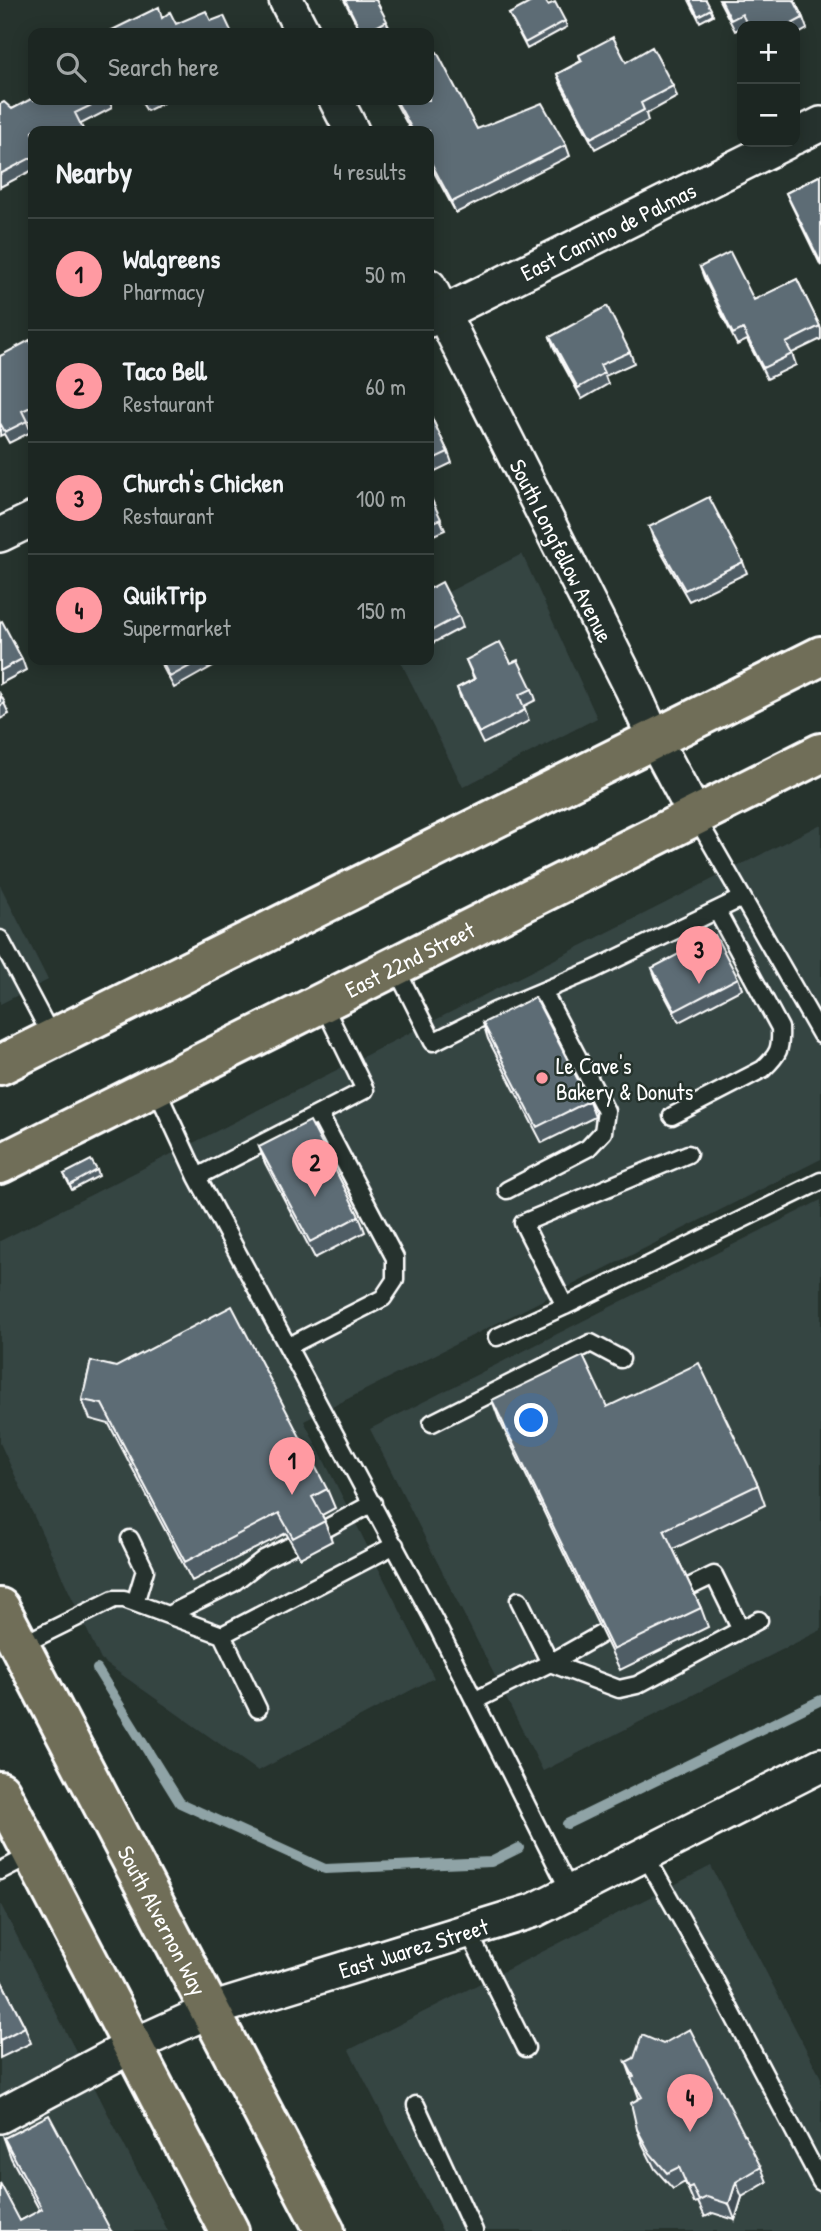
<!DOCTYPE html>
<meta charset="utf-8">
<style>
:root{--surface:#1c2622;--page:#29322f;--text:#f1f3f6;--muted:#a0a5a5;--line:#3a4340;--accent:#ff9aa2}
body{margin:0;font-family:"Patrick Hand",sans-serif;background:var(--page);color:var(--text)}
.controls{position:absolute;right:21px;top:21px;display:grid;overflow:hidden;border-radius:14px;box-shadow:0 4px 18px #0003}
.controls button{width:63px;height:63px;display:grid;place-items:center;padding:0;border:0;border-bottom:2px solid var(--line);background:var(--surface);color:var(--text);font:35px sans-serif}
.you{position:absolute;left:532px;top:1421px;width:24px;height:24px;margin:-18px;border:5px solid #fff;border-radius:50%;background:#1a73e8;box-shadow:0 0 0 10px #1a73e833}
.badge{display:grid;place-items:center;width:46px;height:46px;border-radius:50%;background:var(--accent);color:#111;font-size:23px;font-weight:700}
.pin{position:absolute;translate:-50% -58px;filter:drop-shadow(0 2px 4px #0008)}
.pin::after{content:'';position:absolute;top:37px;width:24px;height:21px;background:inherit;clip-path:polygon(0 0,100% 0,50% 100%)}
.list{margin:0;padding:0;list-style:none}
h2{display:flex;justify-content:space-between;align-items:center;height:91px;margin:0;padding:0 28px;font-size:30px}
h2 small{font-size:23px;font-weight:400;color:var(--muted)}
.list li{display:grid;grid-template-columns:46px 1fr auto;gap:21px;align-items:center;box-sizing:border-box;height:112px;padding:0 28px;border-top:2px solid var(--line)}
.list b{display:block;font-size:26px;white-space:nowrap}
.list p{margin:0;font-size:23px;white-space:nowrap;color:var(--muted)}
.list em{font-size:23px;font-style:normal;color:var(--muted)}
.icon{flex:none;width:38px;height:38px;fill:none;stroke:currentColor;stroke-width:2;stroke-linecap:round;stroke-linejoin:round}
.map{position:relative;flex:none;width:821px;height:2231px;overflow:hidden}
.search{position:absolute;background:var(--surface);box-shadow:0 4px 18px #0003;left:28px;top:28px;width:406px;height:77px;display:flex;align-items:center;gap:18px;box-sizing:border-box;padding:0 24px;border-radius:14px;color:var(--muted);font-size:26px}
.panel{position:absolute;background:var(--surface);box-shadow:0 4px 18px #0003;left:28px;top:126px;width:406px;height:539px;border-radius:14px}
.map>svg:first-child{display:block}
.built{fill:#364443}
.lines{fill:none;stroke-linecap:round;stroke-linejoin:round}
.stream{stroke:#8fa3a6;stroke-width:10}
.service-casing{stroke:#fff;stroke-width:21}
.minor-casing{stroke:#fff;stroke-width:38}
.primary-casing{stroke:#fff;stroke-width:44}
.service{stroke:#26332d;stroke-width:16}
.minor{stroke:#26332d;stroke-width:33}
.primary{stroke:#706e59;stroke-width:38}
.wall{fill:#505d65;stroke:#fff;stroke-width:2}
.shaded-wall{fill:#414c52;stroke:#fff;stroke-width:2}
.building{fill:#5d6c75;stroke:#fff;stroke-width:2}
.poi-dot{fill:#ff9aa2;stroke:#26332d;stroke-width:2.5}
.labels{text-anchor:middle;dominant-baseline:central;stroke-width:5;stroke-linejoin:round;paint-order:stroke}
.street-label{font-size:23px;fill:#fff;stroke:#26332d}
.poi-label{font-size:23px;fill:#fff;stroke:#26332d;text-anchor:start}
</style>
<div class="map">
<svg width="821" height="2231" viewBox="0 0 821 2231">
<rect width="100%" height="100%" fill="#26332d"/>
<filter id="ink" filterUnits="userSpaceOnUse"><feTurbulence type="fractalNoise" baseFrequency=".0143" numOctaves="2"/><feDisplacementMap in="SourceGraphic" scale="14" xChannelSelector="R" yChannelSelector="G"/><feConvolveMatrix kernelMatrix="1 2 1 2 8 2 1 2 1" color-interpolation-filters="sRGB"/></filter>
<g filter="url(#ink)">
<path class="built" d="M522 554 597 718 463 787 400 660H429V602Z
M821 824V1159L304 1421 434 1678 258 1771 101 1660 0 1443V1241Z
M0 885 48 980 0 1004Z
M821 1200V1630L543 1771 370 1429Z
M711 1866 821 2078V2231H442L349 2050Z
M0 1903 168 2231H0Z"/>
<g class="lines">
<path class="stream" d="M97 1669 180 1803 325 1869 491 1862 519 1848
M567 1824 821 1700"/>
<defs>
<path id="service" d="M695 815 821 1035
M0 939 53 1039
M395 966 433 1042 495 1011 593 970 742 898
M155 1086 197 1177 435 1622 570 1892
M672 1116 763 1069C779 1054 781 1049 780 1028L717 911
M197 1177 365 1090 322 1002
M507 1190 588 1148 603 1132 606 1111 543 991
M565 1306 523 1223 688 1154
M497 1337 565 1306 821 1181
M289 1346 383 1298 395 1280V1258L319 1114
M432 1423 591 1343 621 1359
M325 1529 373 1503
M130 1539 145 1570 135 1603
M689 1587 714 1575 741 1630
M519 1600 550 1663 603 1633
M168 1615 233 1583 264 1559 293 1545
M222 1635 258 1709
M19 1646 114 1599H124L222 1635 395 1545
M474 1701 550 1663 619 1689 637 1685 759 1620
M645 1855 703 1958 821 2182
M0 1871 33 1854
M468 1931 526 2048
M416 2105 474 2231"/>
<g id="minor">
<path d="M286 0 303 33"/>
<path d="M336 100 352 131"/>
<path d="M795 137 821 124"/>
<path id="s1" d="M429 286 632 689 655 740 695 815"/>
<path id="s2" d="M429 320 786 142"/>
<path d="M0 535 33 519"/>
<path id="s3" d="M0 2116 132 2046 211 2010 535 1910 821 1765"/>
</g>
<g id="primary">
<path d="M0 1065 821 656"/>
<path id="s4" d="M0 1164 821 753"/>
<path id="s5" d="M0 1608 325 2231"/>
<path d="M0 1791 229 2231"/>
</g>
</defs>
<use href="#service" class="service-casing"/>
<use href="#minor" class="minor-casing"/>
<use href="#primary" class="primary-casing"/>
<use href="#service" class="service"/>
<use href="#minor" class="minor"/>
<use href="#primary" class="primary"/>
</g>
<path class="wall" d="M344 0H376L389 27 378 33H361Z
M689 0H706L713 15 700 22Z
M719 0H794L803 18 807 29 795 36V26H746V25L735 31Z
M548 5 565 21 567 27 527 49 509 14Z
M579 55 626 62 673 86 677 97 646 114 648 121 595 149 561 85 557 74 581 61Z
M33 100H109L112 108 81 124 33 131V170L0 187V104L12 109Z
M140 100H169L147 111Z
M394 100H429L477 129 566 145 570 156 456 213 429 163V131H411Z
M821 175V266L791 204 786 193Z
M700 267 754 300 797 279 821 329V339L792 353 796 365 767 379 747 340 737 345 704 278Z
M550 337 630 352 634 363 605 376 608 384 582 399 554 348Z
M33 347V419L27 422 31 432 9 443 4 434 0 436V356Z
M429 412 448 452 452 463 429 474Z
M429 494 445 530 429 537Z
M649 527 743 562 747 573 689 601 653 538Z
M429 589 459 616 463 627 429 645Z
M0 622 22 659 26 670 0 684Z
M159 660H211L213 666 174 688Z
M466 660 511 663 532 689 536 700 524 706 529 721 483 744 461 699 457 688 474 679Z
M0 694 9 714 0 719Z
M652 968 738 978 742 989 679 1022 656 979Z
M483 1023 589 1101 595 1117 542 1143 488 1039Z
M259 1147 359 1216 365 1232 315 1258 265 1163Z
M97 1170 99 1176 72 1190 64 1174Z
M91 1361 327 1489 335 1508 322 1515 332 1541 300 1558 286 1533 192 1581 109 1424 90 1419 82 1400Z
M492 1400 607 1407 758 1485 765 1505 673 1549 701 1608 708 1627 620 1670 499 1419Z
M0 1978 25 2027 31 2043 0 2058Z
M626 2062 761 2167 767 2182 742 2197 735 2220 713 2213 705 2217 698 2202 694 2203 685 2182 673 2189 655 2169 643 2145 637 2129 639 2098Z
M4 2138 111 2231 20 2221 40 2211 11 2158Z"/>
<path class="shaded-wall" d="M736 2182 742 2197 735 2220 729 2204Z"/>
<path class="building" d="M345 0H376L387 21 365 33H362Z
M535 0H545L548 5 555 2 565 21 525 43 509 14Z
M690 0H706L711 9 698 16Z
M721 0H794L803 18 788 26H748L742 14 731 20Z
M159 7 162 18 170 12 176 24 206 11 211 21 224 16 232 33H106Z
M613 37 626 62 652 47 673 86 641 103 644 110 591 138 557 74 582 61 579 55Z
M437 52 477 129 542 103 566 145 452 202 429 159V131H413L396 100H429V56Z
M33 98V100H102L75 113 84 131H33V157L0 174V104L4 102 12 109Z
M821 175V263L786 193Z
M730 252 754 300 797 279 820 326 786 343 792 354 763 368 743 329 733 334 700 267Z
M607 306 630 352 600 365 604 373 578 388 550 337Z
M30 340 33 347V406L22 411 27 421 5 432 0 423V356Z
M429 412 448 452 429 461Z
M429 494 441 519 429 524Z
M709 497 743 562 685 590 649 527Z
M442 582 459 616 429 632V589Z
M2 621 22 659 0 671V622Z
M500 642 511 663 518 660 532 689 519 695 525 710 479 733 457 688 475 679 466 660Z
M161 660H201L170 677Z
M0 694 5 703 0 706Z
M715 935 738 978 675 1011 652 968Z
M535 997 589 1101 537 1127 483 1023Z
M310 1121 359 1216 310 1242 259 1147Z
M91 1160 97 1170 70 1185 64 1174Z
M232 1306 327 1489 312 1497 325 1521 293 1538 279 1513 185 1562 102 1404 82 1400 91 1361 116 1367Z
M583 1356 607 1407 699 1363 758 1485 664 1530 701 1608 613 1650 492 1400Z
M0 1978 25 2027 0 2040Z
M690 2029 761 2167 736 2182 729 2204 707 2197 699 2201 692 2186 688 2188 679 2167 667 2173 650 2153 637 2129 631 2103 642 2097 631 2078 634 2077 626 2062 634 2058 642 2035 663 2044Z
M49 2115 111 2231H0V2183L20 2221 42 2209 4 2138Z"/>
</g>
<circle class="poi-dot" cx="542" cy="1078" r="7"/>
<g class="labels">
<g class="street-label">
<text stroke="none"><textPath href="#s2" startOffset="200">East Camino de Palmas</textPath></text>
<text stroke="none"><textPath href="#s1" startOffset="296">South Longfellow Avenue</textPath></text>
<text stroke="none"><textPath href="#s4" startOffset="458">East 22nd Street</textPath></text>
<text stroke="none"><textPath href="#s5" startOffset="352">South Alvernon Way</textPath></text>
<text stroke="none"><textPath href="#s3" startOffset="448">East Juarez Street</textPath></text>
</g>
<g class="poi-label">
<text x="556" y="1065">Le Cave's<tspan x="556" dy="26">Bakery &amp; Donuts</tspan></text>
</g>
</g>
</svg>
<div class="controls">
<button>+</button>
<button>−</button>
</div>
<div class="you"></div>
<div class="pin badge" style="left:292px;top:1495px">1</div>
<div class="pin badge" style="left:315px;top:1197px">2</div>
<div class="pin badge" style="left:699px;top:984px">3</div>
<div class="pin badge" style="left:690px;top:2132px">4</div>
<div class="search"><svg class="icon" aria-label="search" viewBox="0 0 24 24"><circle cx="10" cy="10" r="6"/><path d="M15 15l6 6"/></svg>Search here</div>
<section class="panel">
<h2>Nearby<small>4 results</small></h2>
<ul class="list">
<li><span class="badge">1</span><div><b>Walgreens</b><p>Pharmacy</p></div><em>50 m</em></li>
<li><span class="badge">2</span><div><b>Taco Bell</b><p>Restaurant</p></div><em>60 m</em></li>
<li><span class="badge">3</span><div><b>Church's Chicken</b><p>Restaurant</p></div><em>100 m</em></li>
<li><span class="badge">4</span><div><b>QuikTrip</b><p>Supermarket</p></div><em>150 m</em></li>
</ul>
</section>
</div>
